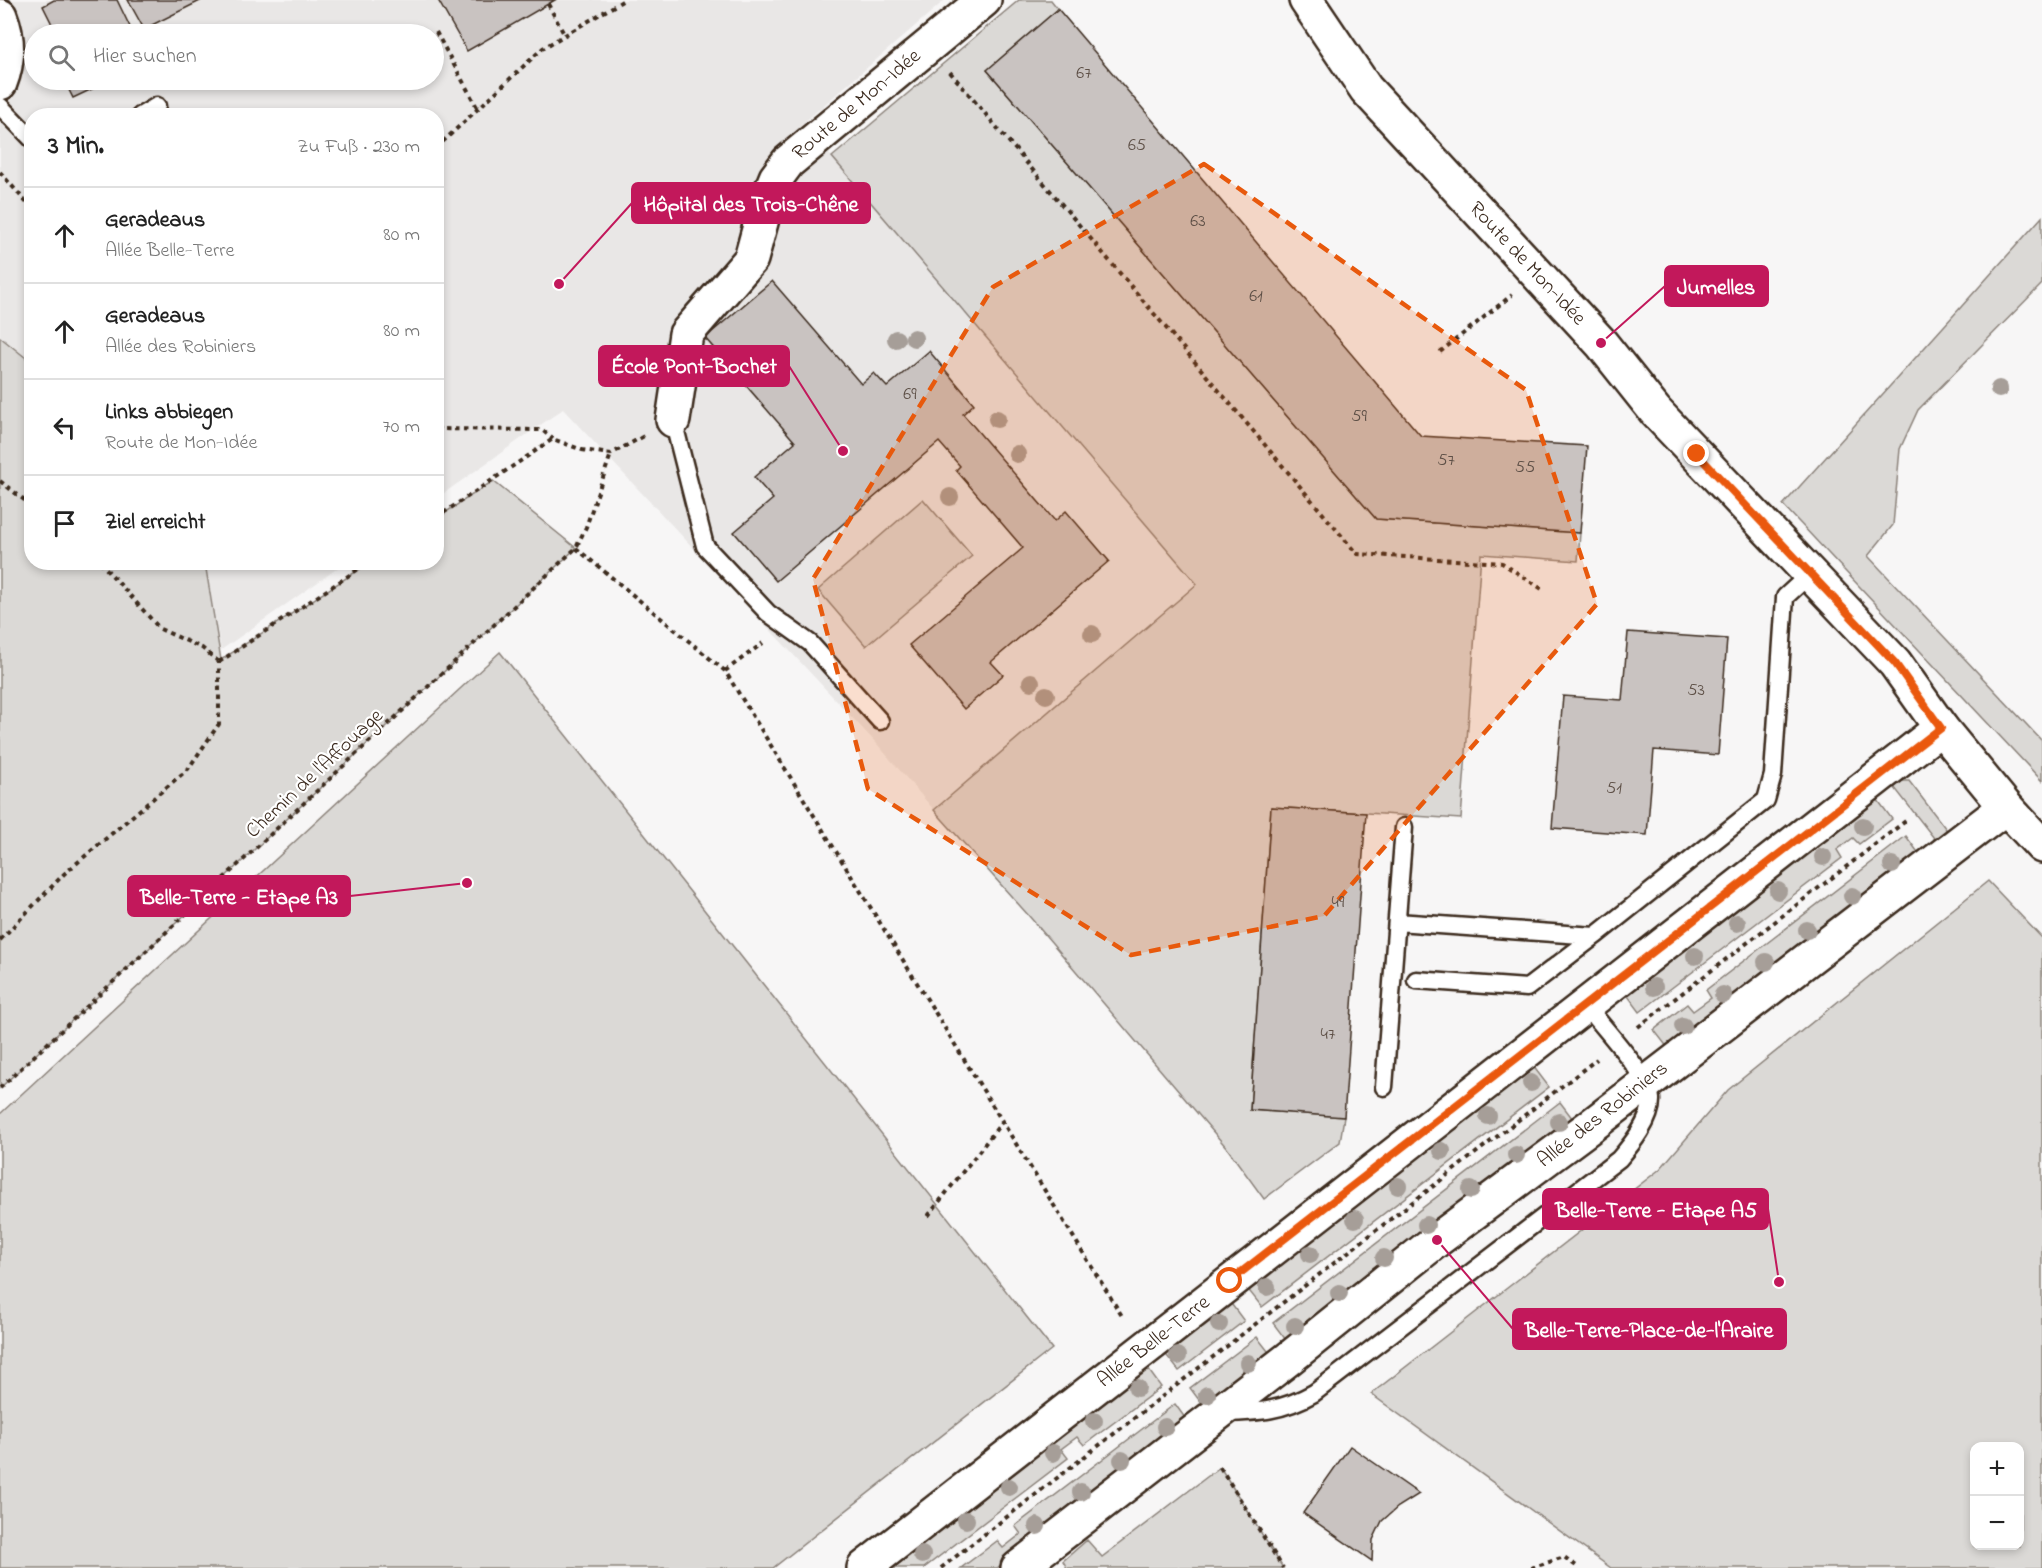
<!DOCTYPE html>
<html lang="de">
<meta charset="utf-8">
<style>
:root{--surface:#fff;--page:#f2f2f2;--text:#222;--muted:#767676;--line:#e0e0e0}
body{margin:0;font-family:"Indie Flower",sans-serif;background:var(--page);color:var(--text)}
.controls{position:absolute;right:18px;bottom:18px;display:grid;overflow:hidden;border-radius:12px;box-shadow:0 3px 9px #0003}
.controls button{width:54px;height:54px;display:grid;place-items:center;padding:0;border:0;border-bottom:2px solid var(--line);background:var(--surface);color:var(--text);font:30px sans-serif}
.stop{position:absolute;width:18px;height:18px;margin:-14px;border:4px solid #ea580c;border-radius:50%;background:#fff}
.stop.end{background:#ea580c;border-color:#fff;box-shadow:0 2px 6px #0008}
.list{margin:0;padding:0;list-style:none}
h2{display:flex;justify-content:space-between;align-items:center;height:78px;margin:0;padding:0 24px;font-size:26px}
h2 small{font-size:20px;font-weight:400;color:var(--muted)}
.list li{display:grid;grid-template-columns:39px 1fr auto;gap:18px;align-items:center;box-sizing:border-box;height:96px;padding:0 24px;border-top:2px solid var(--line)}
.list b{display:block;font-size:22px;white-space:nowrap}
.list p{margin:0;font-size:20px;white-space:nowrap;color:var(--muted)}
.list em{font-size:20px;font-style:normal;color:var(--muted)}
.icon{flex:none;width:33px;height:33px;fill:none;stroke:currentColor;stroke-width:2;stroke-linecap:round;stroke-linejoin:round}
.map{position:relative;flex:none;width:2042px;height:1568px;overflow:hidden}
.search{position:absolute;background:var(--surface);box-shadow:0 3px 9px #0003;left:24px;top:24px;width:420px;height:66px;display:flex;align-items:center;gap:15px;box-sizing:border-box;padding:0 21px;border-radius:33px;color:var(--muted);font-size:22px}
.panel{position:absolute;background:var(--surface);box-shadow:0 3px 9px #0003;left:24px;top:108px;width:420px;height:462px;border-radius:24px}
.map>svg:first-child{display:block}
.built{fill:#e9e7e6;fill-rule:evenodd}
.green{fill:#dbd9d6;stroke:#8b827a;stroke-width:1.5;fill-rule:evenodd}
.building{fill:#c9c3c1;stroke:#3b2a1e;stroke-width:1.5}
.lines{fill:none;stroke-linecap:round;stroke-linejoin:round}
.lane-casing{stroke:#3b2a1e;stroke-width:21}
.street-casing{stroke:#3b2a1e;stroke-width:38}
.secondary-casing{stroke:#3b2a1e;stroke-width:38}
.path{stroke:#3b2a1e;stroke-width:4;stroke-dasharray:4.5 4.5;stroke-linecap:butt}
.lane{stroke:#fff;stroke-width:16}
.street{stroke:#fff;stroke-width:33}
.secondary{stroke:#fff;stroke-width:33}
.tree{fill:#a69e98}
.route{stroke:#ea580c;stroke-width:8}
.marked{fill:#e8590c;fill-opacity:0.2;stroke:#e8590c;stroke-width:4.5;stroke-dasharray:12 8;stroke-linejoin:round}
.labels{text-anchor:middle;dominant-baseline:central;stroke-width:4.5;stroke-linejoin:round;paint-order:stroke}
.number-label{font-size:18px;fill:#5e5047}
.street-label{font-size:21px;fill:#3b2a1e;stroke:#fff}
.leader{fill:none;stroke:#c2185b;stroke-width:2}
.callout-dot{fill:#c2185b;stroke:#fff;stroke-width:2}
.callout{fill:#c2185b;stroke:#c2185b;stroke-width:2}
.callout-label{font-size:22px;text-anchor:middle;font-weight:bold;fill:#fff}
</style>
<div class="map">
<svg width="2042" height="1568" viewBox="0 0 2042 1568">
<rect width="100%" height="100%" fill="#f7f6f6"/>
<filter id="ink" filterUnits="userSpaceOnUse"><feTurbulence type="fractalNoise" baseFrequency=".0167" numOctaves="2"/><feDisplacementMap in="SourceGraphic" scale="12" xChannelSelector="R" yChannelSelector="G"/><feConvolveMatrix kernelMatrix="1 2 1 2 8 2 1 2 1" color-interpolation-filters="sRGB"/></filter>
<g filter="url(#ink)">
<path class="built" d="M0 0H945L801 125 832 157 1197 584 934 810 877 744 563 409 437 498 436 116H32L31 362 0 337ZM34 34H434V80H34Z
M205 562 345 563 221 650Z"/>
<path class="green" d="M1019 0H1051L1058 9 987 70 1376 519 1580 533 1578 561 1481 554 1461 819 1271 807 1250 1110 1344 1117 1340 1142 1264 1199 1227 1148 1029 916 934 810 1197 584 832 157Z
M2042 217V284L1918 410 1900 449 1893 525 1868 556 2042 741V781L1783 505Z
M0 337 31 362 32 562 205 563 221 660 369 563 436 562 437 518 493 481 576 548 0 1088Z
M923 499 972 556 866 646 818 590Z
M500 652 1052 1349 773 1568H0V1114Z
M1902 781H1909L1946 829 1945 836 1937 842 1894 787Z
M1877 799 1892 819 1859 844 1853 838 1837 850 1842 858 1640 1012 1625 992Z
M1906 836 1920 855 1668 1048 1654 1030 1687 1004 1693 1011 1711 998 1706 990Z
M1988 881 2042 938V1568H1611L1371 1394 1660 1169 1728 1090ZM1974 1446H2020V1546H1974Z
M1533 1066 1549 1087 1262 1307 1246 1287Z
M1560 1102 1576 1123 1289 1344 1273 1323Z
M1229 1301 1244 1321 1179 1371 1163 1351Z
M1257 1337 1272 1356 1205 1408 1190 1388Z
M1145 1365 1161 1387 1084 1445 1077 1437 1061 1449 1068 1458 924 1568H881Z
M1175 1404 1188 1422 997 1568H961L997 1541 1003 1548 1021 1534 1015 1526Z
M1220 1467 1283 1568H1067L1063 1561 1087 1540 1102 1557Z"/>
<path class="building" d="M54 0H117L132 31 125 34H57L43 6Z
M128 0H202L144 29Z
M438 0H555L467 51Z
M1058 9 1421 436 1587 446 1580 533 1376 519 987 70Z
M64 80H111L73 98Z
M772 281 861 384 874 373 887 387 929 351 974 404 963 414 1055 521 1066 511 1109 561 991 662 1003 675 964 709 909 645 1023 548 956 470 960 466 939 442 776 581 734 532 773 499 754 477 795 442 705 338Z
M1628 632 1727 639 1718 755 1654 750 1647 835 1552 828 1563 696 1622 700Z
M1271 807 1366 813 1344 1117 1250 1110Z
M1350 1446 1419 1494 1398 1507 1382 1521 1373 1540 1372 1561 1303 1513Z"/>
<g class="lines">
<defs>
<path id="lane" d="M0 106 32 139
M140 116 157 106
M673 420 705 546 768 613 810 643 880 721
M1397 922 1595 936 1766 800 1773 775 1785 597 1810 574
M1416 980 1527 988 1595 936
M1384 1087 1404 827
M1224 1413C1260 1412 1282 1411 1314 1393L1619 1159C1631 1145 1652 1120 1651 1099 1650 1077 1600 1024 1585 1004"/>
<path id="street" d="M0 16C9 39 9 60 0 83
M673 420 686 334 751 259 767 200 776 178 788 162 984 0
M864 1568 1941 728
M1018 1568 1287 1360 1437 1240 1592 1125 2006 807"/>
<path id="secondary" d="M1306 0 1366 89 1601 343 1656 412 1895 663 1941 728 2006 807 2042 846"/>
</defs>
<use href="#lane" class="lane-casing"/>
<use href="#street" class="street-casing"/>
<use href="#secondary" class="secondary-casing"/>
<path class="path" d="M548 4 564 34
M436 32 478 109
M950 72 1357 554 1502 563 1545 591
M436 148 543 48 624 0
M0 172 32 209
M1440 352 1512 295
M436 429 542 430 553 439
M0 481 32 506
M436 518 553 439 582 450 611 454 644 436
M576 548 725 671 1122 1316
M100 562 160 629 202 648 219 662
M219 662 369 562
M725 671 763 643
M0 940 64 874 188 769 219 724V662
M1638 1027 1907 820
M0 1088 576 548 586 527 611 454
M928 1216 1002 1122
M1220 1467 1283 1568
M941 1568 1597 1059
M1531 1568 1564 1557 1579 1568"/>
<use href="#lane" class="lane"/>
<use href="#street" class="street"/>
<use href="#secondary" class="secondary"/>
</g>
<g class="tree">
<circle cx="914" cy="338" r="9"/>
<circle cx="896" cy="339" r="9"/>
<circle cx="1999" cy="389" r="9"/>
<circle cx="997" cy="419" r="9"/>
<circle cx="1017" cy="454" r="9"/>
<circle cx="950" cy="497" r="9"/>
<circle cx="1092" cy="634" r="9"/>
<circle cx="1031" cy="682" r="9"/>
<circle cx="1046" cy="695" r="9"/>
<circle cx="1863" cy="826" r="9"/>
<circle cx="1823" cy="857" r="9"/>
<circle cx="1892" cy="865" r="9"/>
<circle cx="1778" cy="891" r="9"/>
<circle cx="1852" cy="896" r="9"/>
<circle cx="1737" cy="923" r="9"/>
<circle cx="1807" cy="930" r="9"/>
<circle cx="1695" cy="956" r="9"/>
<circle cx="1766" cy="962" r="9"/>
<circle cx="1654" cy="987" r="9"/>
<circle cx="1723" cy="995" r="9"/>
<circle cx="1683" cy="1026" r="9"/>
<circle cx="1531" cy="1083" r="9"/>
<circle cx="1488" cy="1116" r="9"/>
<circle cx="1559" cy="1122" r="9"/>
<circle cx="1442" cy="1151" r="9"/>
<circle cx="1516" cy="1155" r="9"/>
<circle cx="1398" cy="1186" r="9"/>
<circle cx="1471" cy="1190" r="9"/>
<circle cx="1355" cy="1219" r="9"/>
<circle cx="1426" cy="1225" r="9"/>
<circle cx="1310" cy="1254" r="9"/>
<circle cx="1384" cy="1258" r="9"/>
<circle cx="1267" cy="1287" r="9"/>
<circle cx="1339" cy="1293" r="9"/>
<circle cx="1219" cy="1324" r="9"/>
<circle cx="1295" cy="1326" r="9"/>
<circle cx="1178" cy="1356" r="9"/>
<circle cx="1248" cy="1363" r="9"/>
<circle cx="1137" cy="1388" r="9"/>
<circle cx="1207" cy="1395" r="9"/>
<circle cx="1094" cy="1421" r="9"/>
<circle cx="1165" cy="1427" r="9"/>
<circle cx="1053" cy="1453" r="9"/>
<circle cx="1122" cy="1460" r="9"/>
<circle cx="1009" cy="1487" r="9"/>
<circle cx="1081" cy="1492" r="9"/>
<circle cx="966" cy="1520" r="9"/>
<circle cx="1037" cy="1526" r="9"/>
<circle cx="922" cy="1555" r="9"/>
</g>
</g>
<g class="lines" filter="url(#ink)">
<path class="route" d="M1230 1281 1941 728 1895 663 1697 454"/>
</g>
<path class="marked" d="M1204 164 1526 390 1597 604 1324 916 1131 955 868 789 813 579 993 287Z"/>
<g class="labels">
<g class="number-label">
<text x="1084" y="74">67</text>
<text x="1137" y="146">65</text>
<text x="1198" y="222">63</text>
<text x="1256" y="297">61</text>
<text x="910" y="395">69</text>
<text x="1359" y="417">59</text>
<text x="1446" y="461">57</text>
<text x="1525" y="468">55</text>
<text x="1696" y="691">53</text>
<text x="1614" y="789">51</text>
<text x="1338" y="903">49</text>
<text x="1328" y="1035">47</text>
</g>
<g class="street-label">
<text transform="translate(857 105) rotate(-40)">Route de Mon-Idée</text>
<text transform="translate(1527 264) rotate(47)">Route de Mon-Idée</text>
<text transform="translate(315 774) rotate(-43)">Chemin de l'Affouage</text>
<text transform="translate(1603 1115) rotate(-38)">Allée des Robiniers</text>
<text transform="translate(1154 1342) rotate(-38)">Allée Belle-Terre</text>
</g>
</g>
<path class="leader" d="M559 284L632 203M1601 343L1665 286M843 451L789 366M467 883L350 896M1779 1282L1768 1209M1437 1240L1513 1329"/>
<g class="callout-dot">
<circle cx="559" cy="284" r="6"/>
<circle cx="1601" cy="343" r="6"/>
<circle cx="843" cy="451" r="6"/>
<circle cx="467" cy="883" r="6"/>
<circle cx="1779" cy="1282" r="6"/>
<circle cx="1437" cy="1240" r="6"/>
</g>
<g class="callout">
<rect x="632" y="183" width="238" height="40" rx="6"/>
<rect x="1665" y="266" width="103" height="40" rx="6"/>
<rect x="599" y="346" width="190" height="40" rx="6"/>
<rect x="128" y="876" width="222" height="40" rx="6"/>
<rect x="1543" y="1189" width="225" height="40" rx="6"/>
<rect x="1513" y="1309" width="273" height="40" rx="6"/>
</g>
<g class="callout-label">
<text x="751" y="211">Hôpital des Trois-Chêne</text>
<text x="1716" y="294">Jumelles</text>
<text x="694" y="373">École Pont-Bochet</text>
<text x="239" y="904">Belle-Terre - Etape A3</text>
<text x="1656" y="1217">Belle-Terre - Etape A5</text>
<text x="1649" y="1337">Belle-Terre-Place-de-l'Araire</text>
</g>
</svg>
<div class="controls">
<button>+</button>
<button>−</button>
</div>
<div class="stop" style="left:1230px;top:1281px"></div>
<div class="stop end" style="left:1697px;top:454px"></div>
<div class="search"><svg class="icon" aria-label="search" viewBox="0 0 24 24"><circle cx="10" cy="10" r="6"/><path d="M15 15l6 6"/></svg>Hier suchen</div>
<section class="panel">
<h2>3 Min.<small>Zu Fuß · 230 m</small></h2>
<ul class="list">
<li><svg class="icon" aria-label="ahead" viewBox="0 0 24 24"><path d="M12 20V5M6 11l6-6 6 6"/></svg><div><b>Geradeaus</b><p>Allée Belle-Terre</p></div><em>80 m</em></li>
<li><svg class="icon" aria-label="ahead" viewBox="0 0 24 24"><path d="M12 20V5M6 11l6-6 6 6"/></svg><div><b>Geradeaus</b><p>Allée des Robiniers</p></div><em>80 m</em></li>
<li><svg class="icon" aria-label="left" viewBox="0 0 24 24"><path d="M17 20v-9H6M10 6l-5 5 5 5"/></svg><div><b>Links abbiegen</b><p>Route de Mon-Idée</p></div><em>70 m</em></li>
<li><svg class="icon" aria-label="arrive" viewBox="0 0 24 24"><path d="M6 21V4h12l-3 4 3 4H6"/></svg><div><b>Ziel erreicht</b></div></li>
</ul>
</section>
</div>
